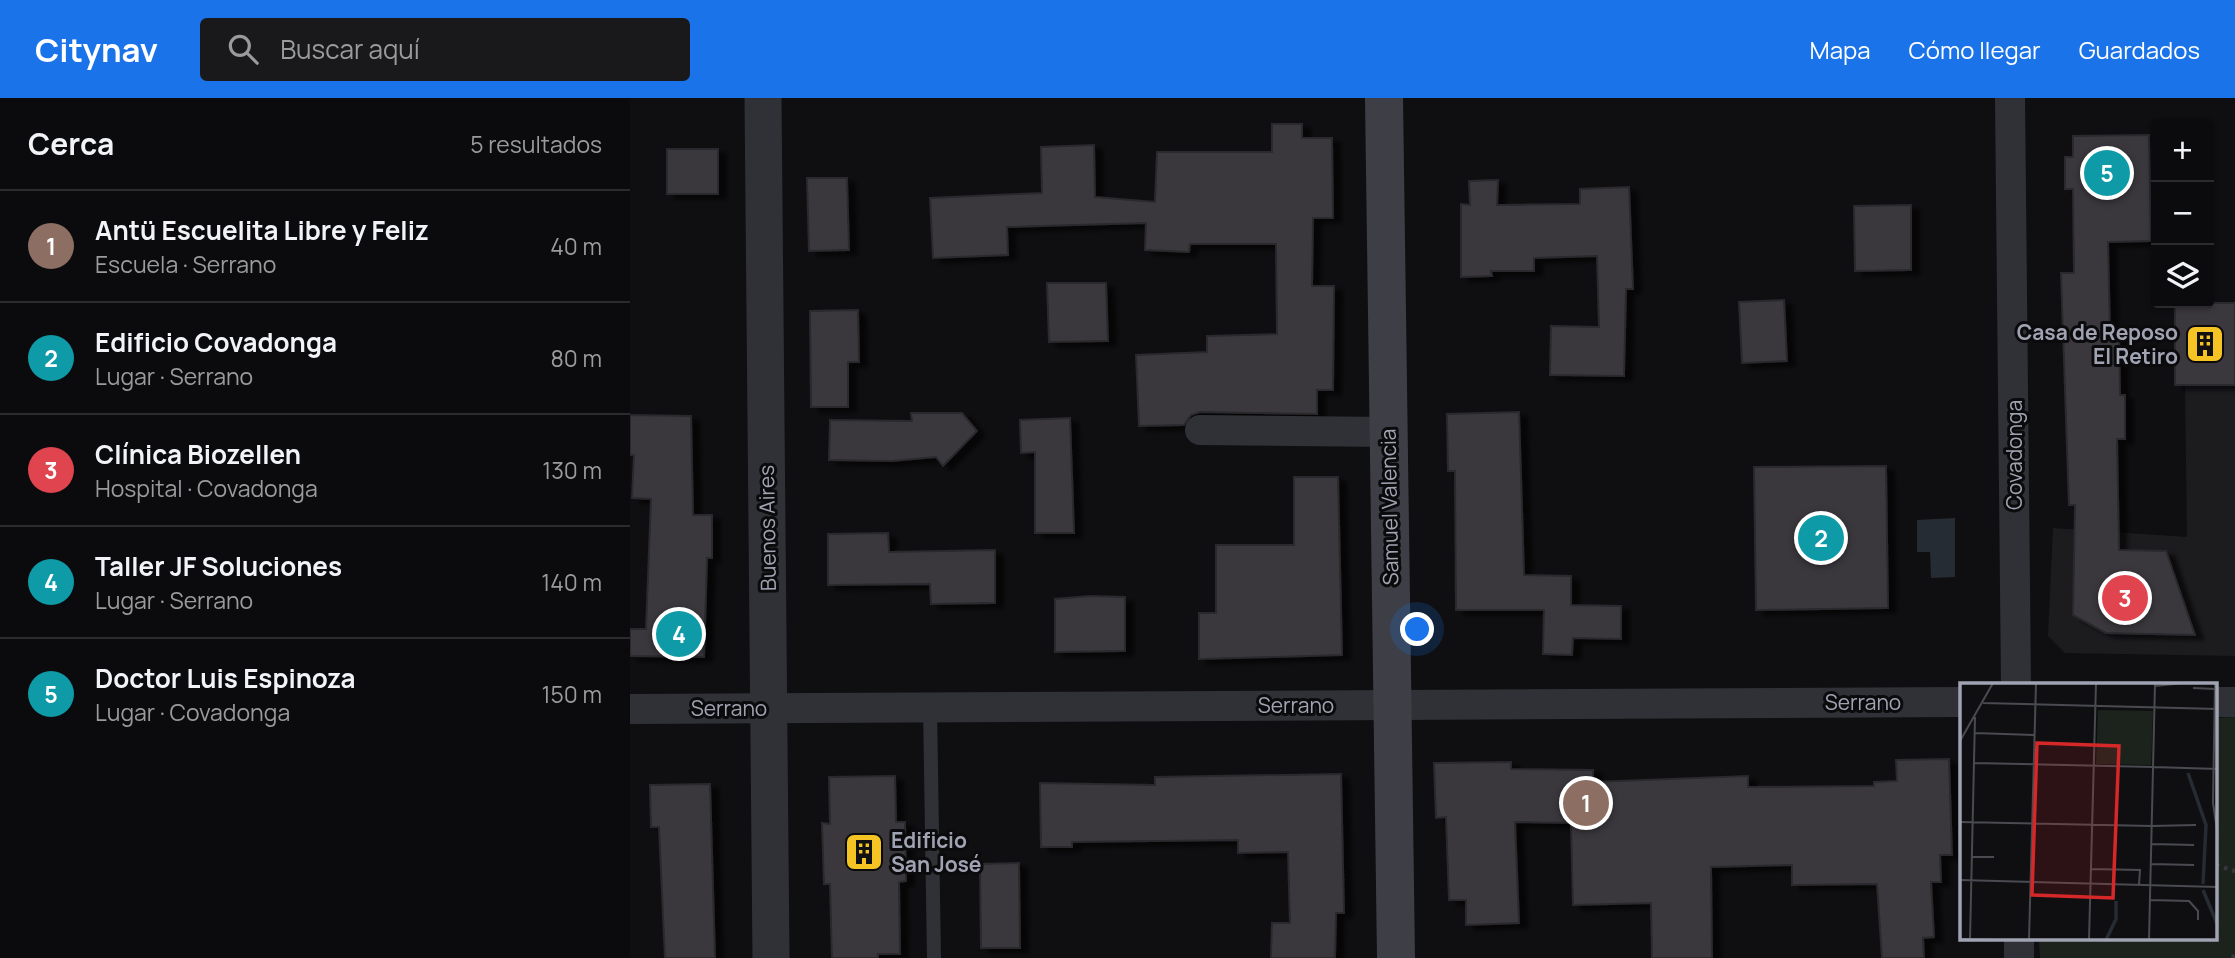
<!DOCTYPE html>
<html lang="es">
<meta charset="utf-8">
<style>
:root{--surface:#0b0b0d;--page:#19191b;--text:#f1f3f6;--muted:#9a9b9d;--line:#2b2b2e;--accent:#1a73e8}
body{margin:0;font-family:Manrope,sans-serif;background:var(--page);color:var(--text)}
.controls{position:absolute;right:21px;top:21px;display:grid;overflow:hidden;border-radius:7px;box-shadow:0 2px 5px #0004}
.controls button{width:63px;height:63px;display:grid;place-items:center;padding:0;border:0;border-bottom:2px solid var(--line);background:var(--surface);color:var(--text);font:35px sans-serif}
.you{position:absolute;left:788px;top:532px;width:24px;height:24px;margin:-18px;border:5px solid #fff;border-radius:50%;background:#1a73e8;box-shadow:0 0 0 10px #1a73e833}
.badge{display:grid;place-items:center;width:46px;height:46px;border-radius:50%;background:var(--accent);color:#fff;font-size:23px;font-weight:700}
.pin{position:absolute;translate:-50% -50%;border:4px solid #fff;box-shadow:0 2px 7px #0006}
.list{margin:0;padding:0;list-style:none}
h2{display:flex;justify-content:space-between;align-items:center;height:91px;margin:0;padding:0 28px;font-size:30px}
h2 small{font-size:23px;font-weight:400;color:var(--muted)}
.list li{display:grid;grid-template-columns:46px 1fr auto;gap:21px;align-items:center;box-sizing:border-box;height:112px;padding:0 28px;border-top:2px solid var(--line)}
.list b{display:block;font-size:26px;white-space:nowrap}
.list p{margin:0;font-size:23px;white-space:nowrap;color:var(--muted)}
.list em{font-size:23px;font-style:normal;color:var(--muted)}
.icon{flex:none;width:38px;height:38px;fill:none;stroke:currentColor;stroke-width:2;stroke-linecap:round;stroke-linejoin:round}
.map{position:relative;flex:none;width:1605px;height:860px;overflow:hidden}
header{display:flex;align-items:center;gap:42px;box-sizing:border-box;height:98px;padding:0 35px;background:var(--accent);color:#fff}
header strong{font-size:33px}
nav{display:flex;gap:38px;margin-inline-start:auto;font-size:24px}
.search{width:490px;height:63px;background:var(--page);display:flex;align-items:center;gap:18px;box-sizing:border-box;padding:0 24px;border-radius:7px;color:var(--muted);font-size:26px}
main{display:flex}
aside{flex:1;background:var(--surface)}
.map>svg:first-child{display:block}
.built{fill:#1c1b1e}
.green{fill:#1c231d}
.water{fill:#262c34}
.building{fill:#3a393e;stroke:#2a292d;stroke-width:2;filter:url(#shadow)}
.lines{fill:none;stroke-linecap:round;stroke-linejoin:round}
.path{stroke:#36373d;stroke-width:4.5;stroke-dasharray:3.5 5;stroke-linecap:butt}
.service{stroke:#303136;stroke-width:14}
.minor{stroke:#303136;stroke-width:30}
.tertiary{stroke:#303136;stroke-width:37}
.secondary{stroke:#3e3f46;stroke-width:38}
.labels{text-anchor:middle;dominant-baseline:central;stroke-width:6;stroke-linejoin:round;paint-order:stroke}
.poi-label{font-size:21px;font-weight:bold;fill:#a0a4b2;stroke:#0b0a0c;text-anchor:end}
.street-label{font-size:21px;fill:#a0a4b2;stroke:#0b0a0c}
.inset-river{fill:none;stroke:#262c34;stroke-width:3.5}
.inset-road{fill:none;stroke:#494b51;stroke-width:2}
.view{fill:#d62828;fill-opacity:0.15;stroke:#d62828;stroke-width:3.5}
.inset-edge{fill:none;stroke:#a0a4b2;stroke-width:3.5}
</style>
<header>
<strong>Citynav</strong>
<div class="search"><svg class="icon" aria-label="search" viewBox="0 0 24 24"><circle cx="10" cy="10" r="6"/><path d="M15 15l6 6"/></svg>Buscar aquí</div>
<nav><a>Mapa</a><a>Cómo llegar</a><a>Guardados</a></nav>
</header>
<main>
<aside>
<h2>Cerca<small>5 resultados</small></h2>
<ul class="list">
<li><span class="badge" style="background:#8d6e63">1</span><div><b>Antü Escuelita Libre y Feliz</b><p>Escuela · Serrano</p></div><em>40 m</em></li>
<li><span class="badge" style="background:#0f9aa8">2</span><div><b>Edificio Covadonga</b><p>Lugar · Serrano</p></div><em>80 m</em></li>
<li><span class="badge" style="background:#e0444e">3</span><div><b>Clínica Biozellen</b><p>Hospital · Covadonga</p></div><em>130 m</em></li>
<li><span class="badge" style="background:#0f9aa8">4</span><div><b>Taller JF Soluciones</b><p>Lugar · Serrano</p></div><em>140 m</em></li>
<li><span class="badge" style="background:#0f9aa8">5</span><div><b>Doctor Luis Espinoza</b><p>Lugar · Covadonga</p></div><em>150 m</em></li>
</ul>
</aside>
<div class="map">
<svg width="1605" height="860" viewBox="0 0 1605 860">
<defs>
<filter id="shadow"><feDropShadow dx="8" dy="4.5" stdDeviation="2" flood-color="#0009"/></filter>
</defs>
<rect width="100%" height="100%" fill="#0f0f11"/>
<path class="built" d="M1555 288H1605V558L1435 555 1418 538 1423 430 1557 439Z"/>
<path class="green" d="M1605 619V860H1410L1409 841H1586V620Z"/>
<path class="water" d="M1325 420V479L1301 480 1300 454H1287V422Z"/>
<path class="building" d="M642 26H672V40H702L703 120H683L682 188H704L703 292H687V316L570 314 561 317 554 327 509 328 506 257 577 254V238L647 236 646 146H560L559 154 515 152 516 125 377 129 378 157 303 160 300 100 412 95 411 49 464 47 465 99 525 104 527 54H642Z
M1519 37 1521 143 1478 144 1480 237H1489L1490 297H1495V341H1487L1489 452 1536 453 1565 537 1476 535 1443 517 1445 407H1439L1431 175H1444L1443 91H1435V59H1443V38Z
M37 51H88V96H37Z
M177 80H217L219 152 179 153Z
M868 82 867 107 950 106V91L999 89 1003 191H996L994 278 920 277 921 228 969 229 967 158 904 160V173H861L862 178 831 179V106L840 107 839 83Z
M1281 107V172L1225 173 1224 108Z
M417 185H476L478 243 419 244Z
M1154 202 1157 263 1112 265 1109 204Z
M1545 205H1605V287H1545Z
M228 212 229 264H218V309H181L180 213Z
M889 314 894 477 941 478V507L991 508V541L943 540 942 557 913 556 914 512H826L825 373H818L817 316Z
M281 315H332L347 333 313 368 306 359 262 363 199 362 200 322 282 323Z
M0 317 61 318 63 417H82V460H77L74 559 0 558V531H16L21 401 2 400 4 357H0Z
M440 320 444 435H405V354L391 355 390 322Z
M1256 368 1258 510 1126 512 1124 369Z
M664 379H708L712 557 569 561V515H586V447H664Z
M258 435 259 454 365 452V505L301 506 300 486 198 487V436Z
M460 498 495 499V553L425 554V501Z
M1319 661 1322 757H1310L1311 784H1301L1304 839 1293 840 1294 860H1252L1247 786 1162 787V767L1081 769 1082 860H1022L1021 805 943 807 941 725 885 724 889 825 836 827V802H819L816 719 806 720 804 665 881 664V671L963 672V684L1118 678V689L1244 688V684L1267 683 1266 662Z
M711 676 714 815H706L705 860H641L642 825H660L658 754 608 755V742L442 744V749H411L410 685 525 687V679Z
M265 678 266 724H275L276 783 269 784 270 856H248V860H202L200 786H194L192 725 200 726 199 679Z
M80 686 85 860H35L29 729H21L20 687Z
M389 765 390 850H351L350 766Z"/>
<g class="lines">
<path class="path" d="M1586 767 1605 773
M1603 860 1605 855"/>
<path class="service" d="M300 609 304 860"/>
<path class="minor" d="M1380 0 1386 587
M570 332 757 334
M1586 604H1605
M0 611 1332 604
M1389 841V860"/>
<path class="tertiary" d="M133 0 141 860"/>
<path class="secondary" d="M754 0 766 860"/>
</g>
<defs>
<symbol id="building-square" viewBox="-11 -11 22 22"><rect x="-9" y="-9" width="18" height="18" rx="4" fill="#f5c324" stroke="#0b0a0c"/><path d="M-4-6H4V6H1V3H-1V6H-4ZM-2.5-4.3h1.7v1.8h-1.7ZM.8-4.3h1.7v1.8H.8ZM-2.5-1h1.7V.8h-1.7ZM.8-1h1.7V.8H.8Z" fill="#111"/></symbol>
</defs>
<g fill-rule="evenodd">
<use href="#building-square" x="1553" y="224" width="44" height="44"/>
<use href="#building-square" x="212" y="732" width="44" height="44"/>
</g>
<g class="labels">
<g class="poi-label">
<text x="1548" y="234">Casa de Reposo<tspan x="1548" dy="24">El Retiro</tspan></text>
<text x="261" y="742" text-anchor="start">Edificio<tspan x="261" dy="24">San José</tspan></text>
</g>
<g class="street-label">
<text transform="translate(1384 357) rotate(-90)">Covadonga</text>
<text transform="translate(759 409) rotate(-91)">Samuel Valencia</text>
<text transform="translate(137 430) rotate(-91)">Buenos Aires</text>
<text x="1233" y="604">Serrano</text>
<text x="666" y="607">Serrano</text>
<text x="99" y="610">Serrano</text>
</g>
</g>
<g transform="translate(1330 585)">
<rect width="257" height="257" fill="#0f0f11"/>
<path d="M138 27 193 28 191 82 136 81Z" fill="#1c231d"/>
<path class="inset-river" d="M228 90 246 142 243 201M243 207 258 243M146 257 156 236V218"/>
<path class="inset-road" d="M255 0 253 120 258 154M195 3 223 0M233 5 255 6M23 20 258 26M15 50 74 52M0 58 33 0M14 80 193 84M193 84 258 86M0 139 192 143M192 143 236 142M192 161 234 162M12 174H34M191 181 234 182M131 186 180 187 179 202M0 197 258 204M190 217 229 218 238 228V237M0 256 41 257M10 257 15 34M69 257 76 0M129 257 136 0M189 257 195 0"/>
<path class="view" d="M77 60 159 63 153 215 72 212Z"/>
<rect width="257" height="257" class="inset-edge"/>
</g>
</svg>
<div class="controls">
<button>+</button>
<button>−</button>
<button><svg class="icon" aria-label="layers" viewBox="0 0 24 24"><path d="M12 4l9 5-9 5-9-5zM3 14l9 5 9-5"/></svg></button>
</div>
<div class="you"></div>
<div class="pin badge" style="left:956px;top:705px;background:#8d6e63">1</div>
<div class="pin badge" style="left:1191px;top:440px;background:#0f9aa8">2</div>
<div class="pin badge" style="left:1495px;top:500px;background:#e0444e">3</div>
<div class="pin badge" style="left:49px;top:536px;background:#0f9aa8">4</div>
<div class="pin badge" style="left:1477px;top:75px;background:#0f9aa8">5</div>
</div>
</main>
